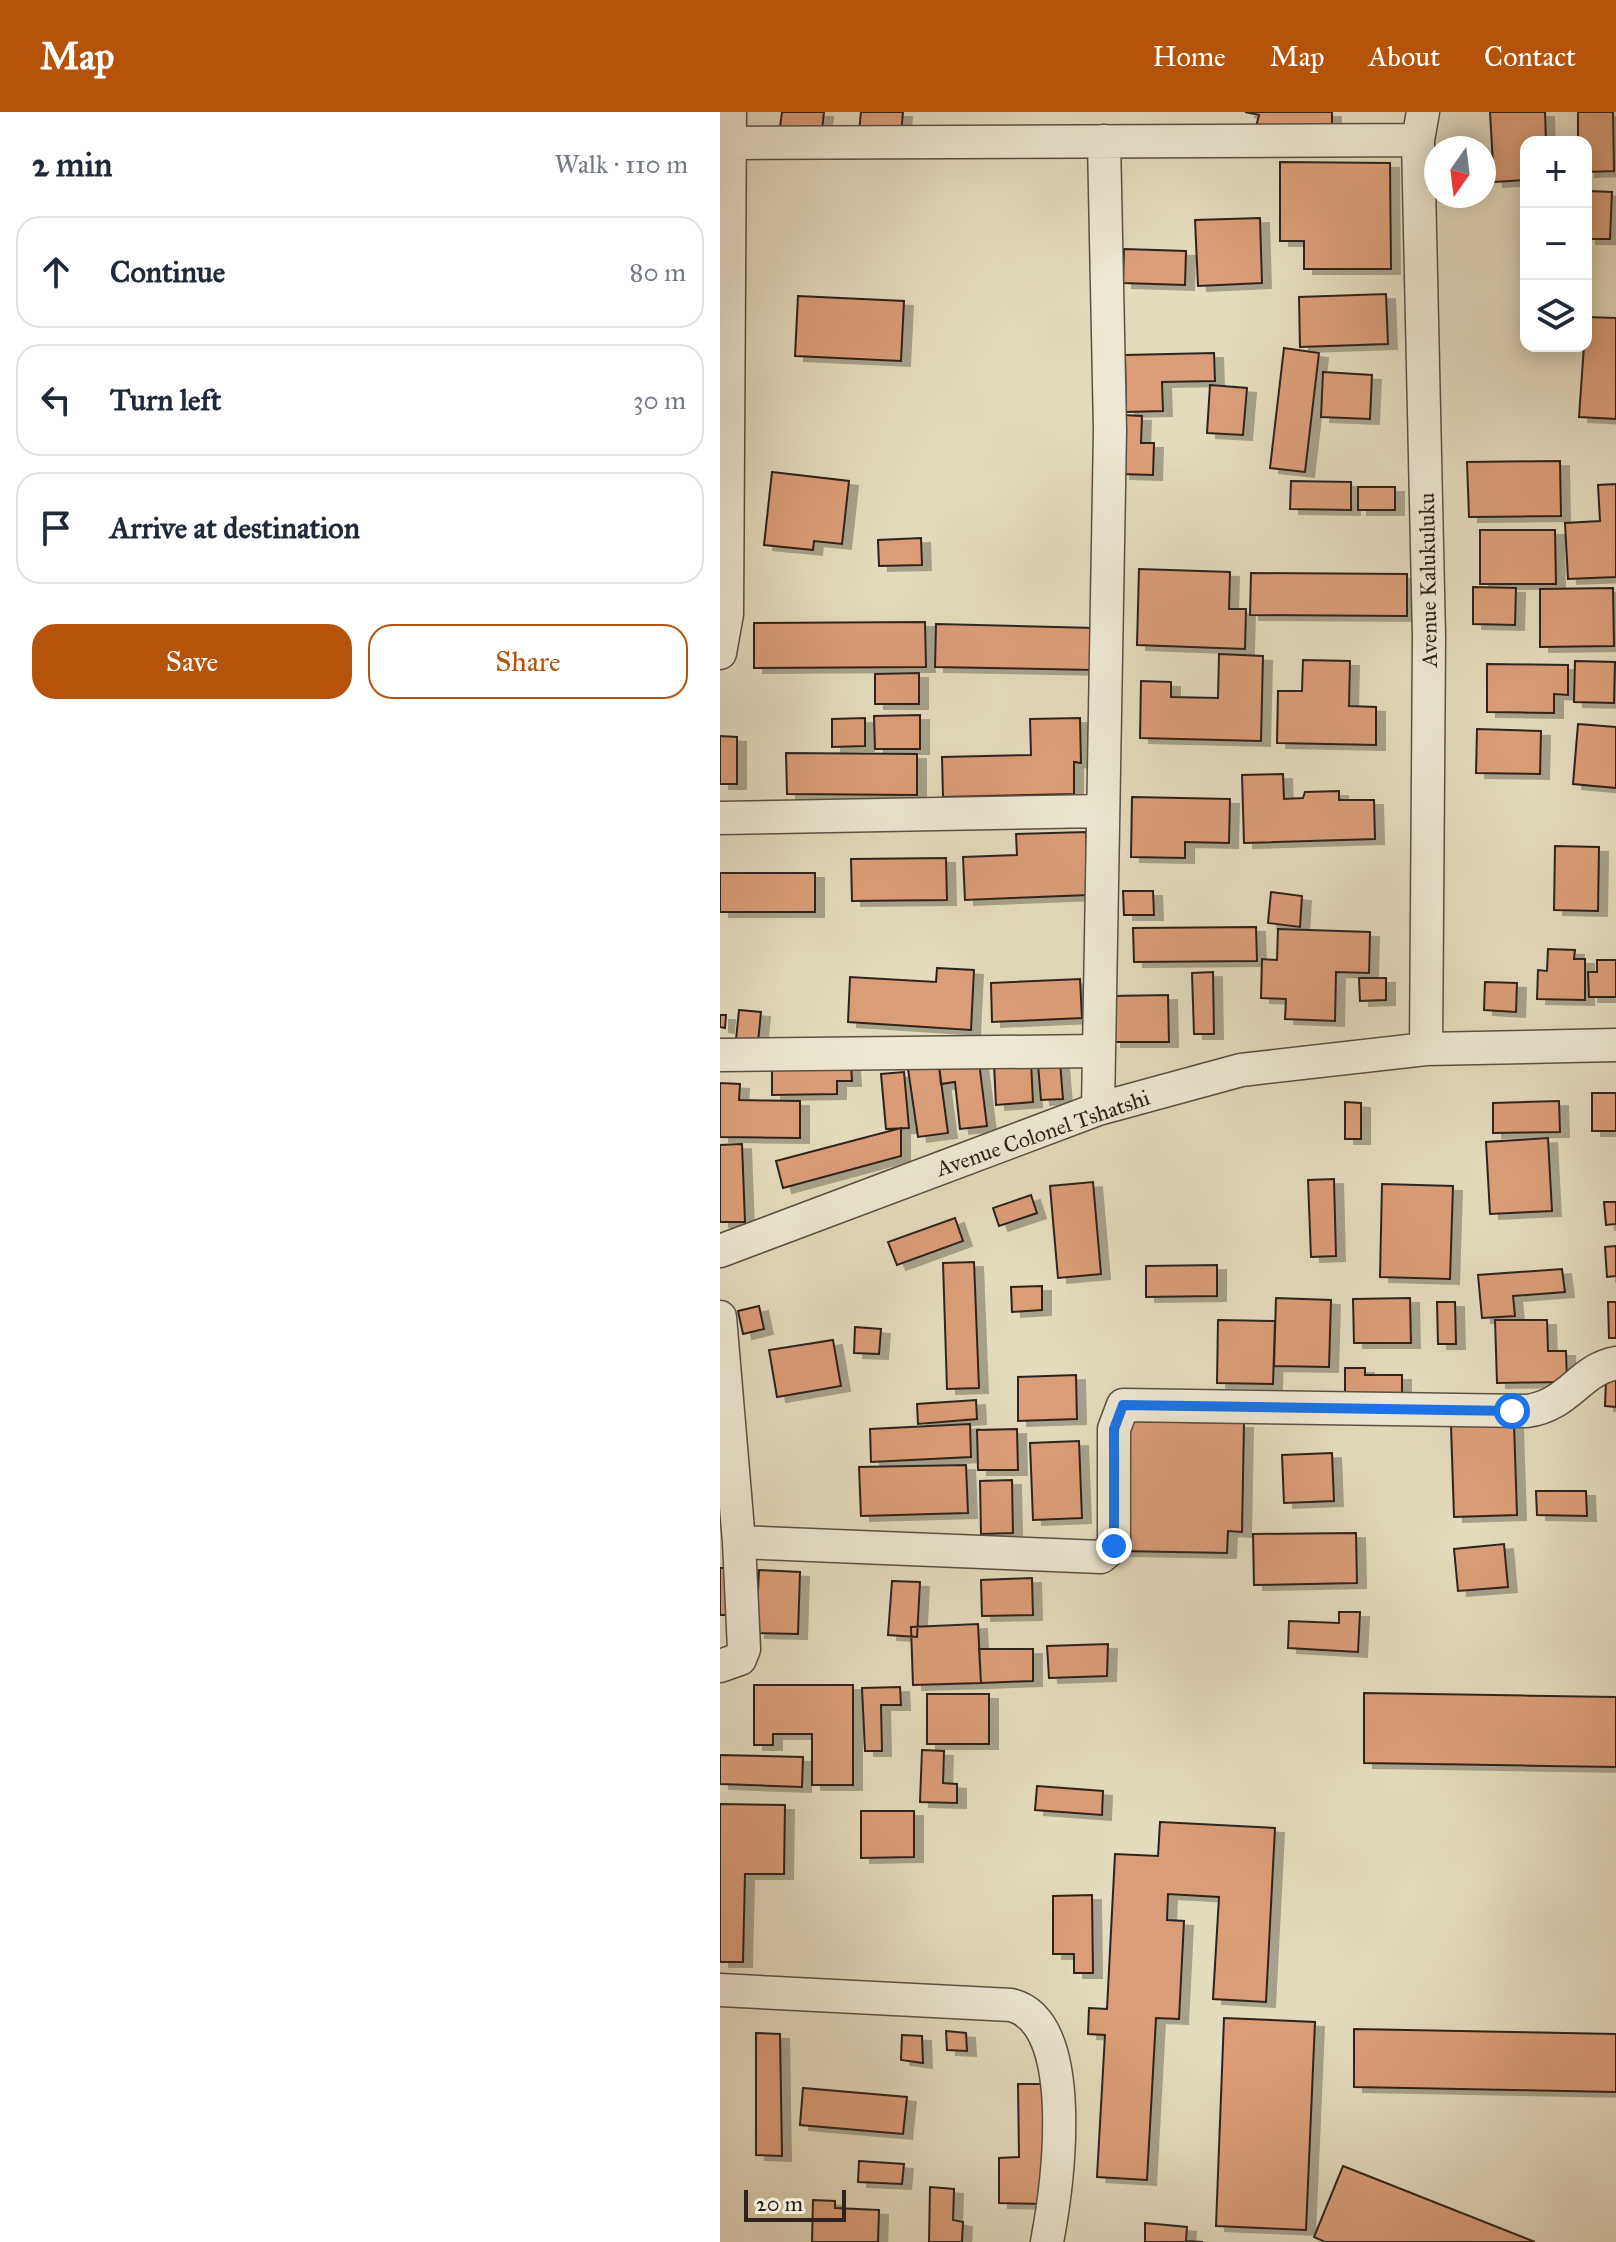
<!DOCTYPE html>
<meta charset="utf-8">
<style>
:root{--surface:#fff;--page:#f2f2f3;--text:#1f2937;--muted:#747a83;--line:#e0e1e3;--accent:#b45309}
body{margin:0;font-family:"IM FELL Great Primer",serif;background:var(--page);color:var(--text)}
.controls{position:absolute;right:24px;top:24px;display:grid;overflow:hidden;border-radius:16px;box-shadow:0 4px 20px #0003}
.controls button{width:72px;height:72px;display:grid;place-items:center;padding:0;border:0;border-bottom:2px solid var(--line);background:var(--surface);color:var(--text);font:40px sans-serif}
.compass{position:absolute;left:704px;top:24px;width:72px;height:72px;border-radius:50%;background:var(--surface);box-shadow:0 4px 20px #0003;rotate:194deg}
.scale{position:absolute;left:24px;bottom:20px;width:102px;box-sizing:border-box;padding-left:8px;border:4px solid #2e221d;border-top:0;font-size:22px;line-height:28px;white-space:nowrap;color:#2e221d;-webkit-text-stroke:6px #ede8d4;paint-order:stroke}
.stop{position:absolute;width:24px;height:24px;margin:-18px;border:6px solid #1a73e8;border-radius:50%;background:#fff}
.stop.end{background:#1a73e8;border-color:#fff;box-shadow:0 2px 8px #0008}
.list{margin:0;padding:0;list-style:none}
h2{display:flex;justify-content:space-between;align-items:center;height:104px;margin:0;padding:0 32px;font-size:34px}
h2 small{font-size:26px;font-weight:400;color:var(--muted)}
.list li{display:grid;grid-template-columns:52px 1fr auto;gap:24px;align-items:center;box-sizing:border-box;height:112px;margin:0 16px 16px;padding:0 16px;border:2px solid var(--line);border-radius:24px}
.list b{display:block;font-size:30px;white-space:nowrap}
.list em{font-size:26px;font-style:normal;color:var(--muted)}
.actions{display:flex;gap:16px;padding:24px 32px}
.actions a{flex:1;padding:18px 0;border:2px solid var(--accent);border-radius:24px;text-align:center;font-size:28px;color:var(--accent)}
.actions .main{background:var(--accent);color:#fff}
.icon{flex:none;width:44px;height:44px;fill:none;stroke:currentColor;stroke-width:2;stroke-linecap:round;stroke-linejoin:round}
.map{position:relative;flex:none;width:896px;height:2130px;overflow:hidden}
header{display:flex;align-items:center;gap:48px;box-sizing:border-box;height:112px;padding:0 40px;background:var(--accent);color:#fff}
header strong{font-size:38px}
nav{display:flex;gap:44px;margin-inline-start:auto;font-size:28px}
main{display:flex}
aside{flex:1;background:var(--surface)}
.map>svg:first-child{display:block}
.building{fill:#db9d77;stroke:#2e221d;stroke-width:2;filter:url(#shadow)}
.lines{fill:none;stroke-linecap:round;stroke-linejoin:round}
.minor-casing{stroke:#5b5045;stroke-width:35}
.minor{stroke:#ede8d4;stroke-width:32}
.route{stroke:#1a73e8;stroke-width:10}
.labels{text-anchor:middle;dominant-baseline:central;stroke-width:6;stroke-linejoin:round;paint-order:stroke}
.street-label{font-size:22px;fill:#2e221d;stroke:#ede8d4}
</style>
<header>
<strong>Map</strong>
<nav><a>Home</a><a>Map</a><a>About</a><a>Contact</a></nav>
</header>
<main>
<aside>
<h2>2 min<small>Walk · 110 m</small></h2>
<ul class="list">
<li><svg class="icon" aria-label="ahead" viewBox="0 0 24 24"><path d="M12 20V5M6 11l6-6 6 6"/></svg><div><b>Continue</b></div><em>80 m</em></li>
<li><svg class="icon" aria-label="left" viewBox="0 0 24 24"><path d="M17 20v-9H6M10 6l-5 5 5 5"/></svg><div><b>Turn left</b></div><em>30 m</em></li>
<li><svg class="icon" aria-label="arrive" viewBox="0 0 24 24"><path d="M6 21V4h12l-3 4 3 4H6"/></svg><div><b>Arrive at destination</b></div></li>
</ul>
<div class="actions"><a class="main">Save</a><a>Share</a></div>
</aside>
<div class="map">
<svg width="896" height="2130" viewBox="0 0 896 2130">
<defs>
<filter id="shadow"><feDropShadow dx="9" dy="5" stdDeviation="0" flood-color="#0004"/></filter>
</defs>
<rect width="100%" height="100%" fill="#e3dbbd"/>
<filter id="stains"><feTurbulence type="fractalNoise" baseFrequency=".0025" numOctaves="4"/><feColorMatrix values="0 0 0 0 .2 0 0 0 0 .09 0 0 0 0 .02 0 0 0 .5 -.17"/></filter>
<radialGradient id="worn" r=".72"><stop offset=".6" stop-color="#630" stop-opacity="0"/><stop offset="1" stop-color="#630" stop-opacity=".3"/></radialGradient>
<path class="building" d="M62 0H104L101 27 59 23Z
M141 0H183L181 23 139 20Z
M525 0H612V27H533L539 3Z
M770 0H825L826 30H806V68L774 70Z
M858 0H893L894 59 866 60V30H858Z
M560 50 670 51 671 157H584V129H560Z
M869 79 892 80 890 127H867Z
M540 106 542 171 478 174 475 108Z
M404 137 466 139 465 173 403 171Z
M666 182 668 232 580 235 579 185Z
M78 184 184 189 181 249 75 244Z
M866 205 896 206V307L859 305Z
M564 236 599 241 585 360 550 356Z
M494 241 495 269 442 270 443 299 406 300 405 243Z
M603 260 652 263 650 307 601 305Z
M490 273 527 276 523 323 487 321Z
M403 303 422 304 421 331H434L433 363 401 362Z
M840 349 841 404 749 405 747 350Z
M52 360 129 369 122 432 94 429 93 438 44 433Z
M571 369 631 370V398L570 397Z
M896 372V465L848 467 845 411 880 409 878 373Z
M638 375H675V398H638Z
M760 418H835L836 472H760Z
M201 426 202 453 159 454 158 428Z
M419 457 510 460 509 497H526L525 537 417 533Z
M531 461 687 462V504L530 503Z
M753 475 796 476 795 513 753 512Z
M893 476 894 534 820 535V477Z
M205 510 206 555 34 556V511Z
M216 512 375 516 374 558 215 555Z
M499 542 543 544 541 629 420 626 421 569 451 570V585L498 586Z
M583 548 630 549 629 594 656 595V633L557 631 558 579H582Z
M855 549 895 550 894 591 854 590Z
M767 552 848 553V583L834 582V601L767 600Z
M199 561V592H155V562Z
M200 603V637H155L154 604Z
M145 606V634L112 635V607Z
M360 606 361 651 354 650V682L223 685 222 645 311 643 310 607Z
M858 612 896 615V676L853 672Z
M757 617 821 619 820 662 756 661Z
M0 624 17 625V672H0Z
M66 641 197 642V683L67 682Z
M563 662 564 687 583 686 585 680 619 679V688H654L655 727 524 731 522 663Z
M412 685 510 687 509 731 465 730V746L411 745Z
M366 720 368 783 245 788 243 745 297 743 296 722Z
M835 734 879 735 878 799 834 798Z
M226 746 227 788 132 789 131 747Z
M0 761H95V800H0Z
M403 779H433L434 803H404Z
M551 780 582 784 580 815 548 811Z
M536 815 537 849 414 850 413 816Z
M558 817 650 820 649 861 616 860 615 909 565 907 566 887 541 886 542 847 557 848Z
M828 837 855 838 854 847H865V888L817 887 818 858 827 859Z
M877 848H896V885H869L868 860H877Z
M217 856 254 858 251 918 128 910 130 865 216 870Z
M493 860 494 922H474L472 861Z
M639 866H666V888L640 889Z
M360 867 362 906 272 910 271 871Z
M765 870 797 871 796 900 764 898Z
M448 883 449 930H392V884Z
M19 898 41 900 37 940 15 938Z
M0 903H6L5 916 0 915Z
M259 950 267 1014 240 1017 235 970 221 972 219 954Z
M311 950 313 990 276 993 274 952Z
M340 950 343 987 321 988 318 952Z
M131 952 132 969H117V982L52 983V953Z
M219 954 228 1021 198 1025 188 957Z
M184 960 189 1016 166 1017 161 962Z
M0 971 20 972 19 988 80 989V1026L0 1025Z
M872 981H896V1019H872Z
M839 989 840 1020 773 1021V991Z
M625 990 641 991V1027H625Z
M181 1016V1044L63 1076 56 1049Z
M828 1026 832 1099 770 1102 766 1030Z
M22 1032 25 1110H0V1033Z
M614 1067 616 1144 591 1145 588 1068Z
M373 1070 381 1162 338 1166 330 1074Z
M662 1072 733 1074 730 1167 660 1165Z
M311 1083 317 1101 279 1114 273 1096Z
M884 1090H896V1112L886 1113Z
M235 1106 243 1129 177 1153 168 1130Z
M896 1134V1164L887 1165 885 1135Z
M254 1150 259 1276 227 1277 223 1151Z
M497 1153V1184L426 1185V1154Z
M842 1157 845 1180 793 1184 795 1204 762 1206 758 1163Z
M322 1174V1198L292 1200 291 1175Z
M556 1186 611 1188 609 1255 554 1254Z
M690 1186 691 1231H634L633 1187Z
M717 1190H735L736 1232H718Z
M888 1190H896V1226H889Z
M39 1194 44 1217 23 1222 18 1199Z
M498 1208 555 1209 553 1272 497 1271Z
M775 1208H827L828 1239H846L847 1270 777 1271Z
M135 1215 161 1217 159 1242 134 1241Z
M113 1228 121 1274 57 1285 49 1238Z
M625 1256H645V1263H682V1284H625Z
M356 1263 357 1307 298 1309V1265Z
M886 1267 896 1268V1295L885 1294Z
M256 1288 257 1307 198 1312 197 1292Z
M403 1309 524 1311 522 1420 508 1419 507 1441 401 1439Z
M250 1312 251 1345 151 1350 150 1317Z
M794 1312 797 1403 734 1405 731 1314Z
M297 1317 298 1358H258L257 1318Z
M359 1329 362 1406 313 1408 310 1331Z
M612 1341 614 1389 564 1391 562 1343Z
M246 1353 248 1401 141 1404 139 1355Z
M292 1368 293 1421 261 1422 260 1369Z
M816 1379H866L867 1404 817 1403Z
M636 1421 637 1471 534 1473 533 1422Z
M784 1432 788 1475 738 1479 734 1437Z
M0 1456H12V1503H0Z
M39 1458 80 1460 78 1522 36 1521Z
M312 1466 313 1503 262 1504 261 1468Z
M172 1469 200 1470 197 1525 168 1523Z
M619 1500H640L638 1540 568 1536 569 1509 619 1511Z
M258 1512 261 1571 193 1573 191 1515Z
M388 1532 387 1564 329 1566 327 1534Z
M259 1537H313V1569L261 1571Z
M34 1573H133V1673H92V1622H53V1633H34Z
M180 1575 181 1593H161L162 1639H145L142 1576Z
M644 1581 896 1585V1655L644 1651Z
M207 1582H269V1632H207Z
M202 1638 224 1639 223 1671 237 1672V1691L200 1690Z
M0 1643 83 1645 82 1675 0 1672Z
M317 1674 383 1679 382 1703 315 1698Z
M0 1692 65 1693 64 1762H25L23 1850H0Z
M141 1699H194V1745L141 1746Z
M440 1710 555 1716 546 1890 493 1887 499 1785 448 1782 447 1808 464 1809 459 1907 436 1906 427 2068 377 2065 385 1923 368 1922 369 1896 387 1897 395 1742 438 1744Z
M372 1783 373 1861H354V1842H333V1784Z
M504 1906 595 1910 586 2118 496 2114Z
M634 1917 896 1922V1980L634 1975Z
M226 1919 246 1921 247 1939 227 1938Z
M36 1921 60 1922 62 2044 36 2043Z
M182 1923 202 1924 203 1951 181 1948Z
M298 1972H324L327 2092 279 2091V2046L299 2045Z
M83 1976 187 1985 183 2022 80 2013Z
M139 2049 184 2052 182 2072 138 2070Z
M623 2054 815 2130H605L594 2125Z
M210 2075 234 2077 233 2108 243 2110 242 2130H209Z
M93 2088 115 2089V2096L159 2098 158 2130H92Z
M425 2111 467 2115 466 2129 483 2130H425Z"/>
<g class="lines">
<defs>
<path id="minor" d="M703 0 698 28 709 525 706 937
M9 31 698 28
M0 541 7 502 10 0
M0 706 381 699
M0 943 379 939
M378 997 390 318 384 29
M0 1139 378 997 521 958 706 937 896 933
M0 1205 19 1430 24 1537 20 1547 0 1554
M19 1430 381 1445 394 1434V1317L403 1293 807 1299C850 1293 859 1258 896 1251
M0 1878 291 1893C361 1910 337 2077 327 2130"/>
</defs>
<use href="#minor" class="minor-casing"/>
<use href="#minor" class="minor"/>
</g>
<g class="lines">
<path class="route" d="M394 1434V1317L403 1293 792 1299"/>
</g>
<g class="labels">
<g class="street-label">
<text transform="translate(708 468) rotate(-91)">Avenue Kalukuluku</text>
<text transform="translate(323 1021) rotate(-19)">Avenue Colonel Tshatshi</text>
</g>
</g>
<rect width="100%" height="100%" filter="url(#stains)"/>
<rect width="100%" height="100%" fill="url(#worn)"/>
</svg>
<div class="controls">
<button>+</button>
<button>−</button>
<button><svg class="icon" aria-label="layers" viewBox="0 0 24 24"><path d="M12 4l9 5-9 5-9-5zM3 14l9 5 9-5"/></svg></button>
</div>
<svg class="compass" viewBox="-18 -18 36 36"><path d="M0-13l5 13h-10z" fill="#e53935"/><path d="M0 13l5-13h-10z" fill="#747a83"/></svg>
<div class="scale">20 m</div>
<div class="stop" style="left:792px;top:1299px"></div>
<div class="stop end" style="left:394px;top:1434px"></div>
</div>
</main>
